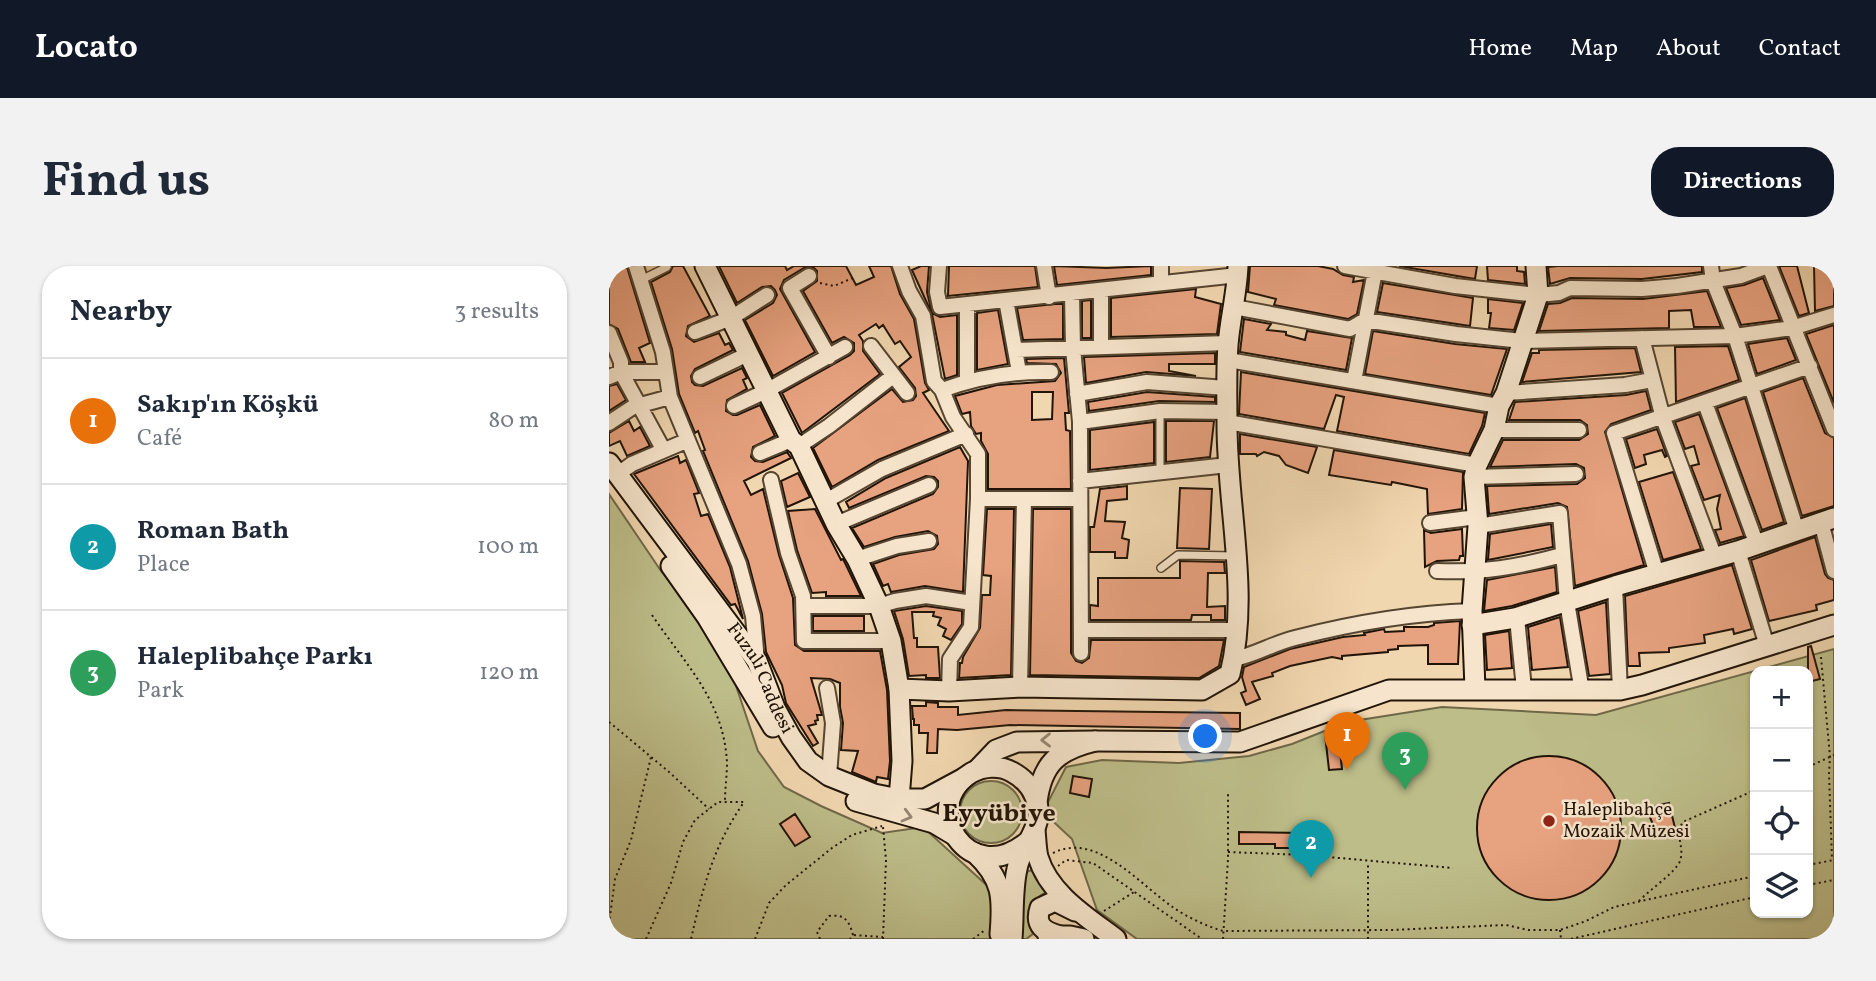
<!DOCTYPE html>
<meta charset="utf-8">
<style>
:root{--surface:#fff;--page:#f2f2f3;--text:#1f2937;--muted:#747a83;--line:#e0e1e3;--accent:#111827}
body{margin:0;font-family:Vollkorn,serif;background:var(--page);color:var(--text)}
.controls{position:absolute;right:21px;bottom:21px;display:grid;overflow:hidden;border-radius:14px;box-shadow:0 2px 5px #0004}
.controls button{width:63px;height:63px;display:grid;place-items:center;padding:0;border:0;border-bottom:2px solid var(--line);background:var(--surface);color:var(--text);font:35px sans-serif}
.you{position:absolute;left:597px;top:471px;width:24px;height:24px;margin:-18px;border:5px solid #fff;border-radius:50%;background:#1a73e8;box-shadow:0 0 0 10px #1a73e833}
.badge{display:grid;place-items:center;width:46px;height:46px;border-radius:50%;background:var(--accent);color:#fff;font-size:23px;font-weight:700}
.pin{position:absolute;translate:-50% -58px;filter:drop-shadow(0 2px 4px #0008)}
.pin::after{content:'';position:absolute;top:37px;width:24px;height:21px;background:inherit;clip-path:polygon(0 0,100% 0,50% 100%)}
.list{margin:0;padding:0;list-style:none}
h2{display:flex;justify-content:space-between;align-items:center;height:91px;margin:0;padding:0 28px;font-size:30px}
h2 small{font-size:23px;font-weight:400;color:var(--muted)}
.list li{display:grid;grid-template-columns:46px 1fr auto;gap:21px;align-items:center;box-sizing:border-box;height:126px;padding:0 28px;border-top:2px solid var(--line)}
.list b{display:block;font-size:26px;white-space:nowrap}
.list p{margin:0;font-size:23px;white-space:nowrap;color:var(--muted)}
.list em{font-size:23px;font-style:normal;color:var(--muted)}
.icon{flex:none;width:38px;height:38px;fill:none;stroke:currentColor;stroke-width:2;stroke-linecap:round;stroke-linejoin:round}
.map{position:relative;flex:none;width:1225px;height:673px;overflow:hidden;border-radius:28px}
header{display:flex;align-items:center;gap:42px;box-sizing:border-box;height:98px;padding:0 35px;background:var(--accent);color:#fff}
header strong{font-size:33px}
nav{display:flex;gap:38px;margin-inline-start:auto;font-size:24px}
.intro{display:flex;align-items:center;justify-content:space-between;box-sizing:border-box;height:168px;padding:0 42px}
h1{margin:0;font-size:49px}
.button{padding:18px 32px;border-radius:28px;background:var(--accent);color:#fff;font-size:24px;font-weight:700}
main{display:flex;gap:42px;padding:0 42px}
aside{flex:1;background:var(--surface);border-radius:28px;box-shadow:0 2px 5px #0004}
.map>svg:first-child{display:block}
.green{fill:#bdbd89;stroke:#6f6848;stroke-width:2;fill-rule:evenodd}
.building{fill:#e7a27f;stroke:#211407;stroke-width:2;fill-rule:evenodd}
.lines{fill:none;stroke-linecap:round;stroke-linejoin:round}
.lane-casing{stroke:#554531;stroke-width:10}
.street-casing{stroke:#554531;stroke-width:18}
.secondary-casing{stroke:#211407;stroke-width:23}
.path{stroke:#211407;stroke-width:2;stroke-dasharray:2 3.5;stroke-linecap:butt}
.lane{stroke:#f6e5cc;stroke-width:7}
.street{stroke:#f6e5cc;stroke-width:14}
.secondary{stroke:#f6e5cc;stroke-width:19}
.oneway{stroke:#968773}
.poi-dot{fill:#8f2418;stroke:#f6e5cc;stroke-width:2.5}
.labels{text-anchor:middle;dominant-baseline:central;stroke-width:5;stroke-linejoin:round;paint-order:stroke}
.street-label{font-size:19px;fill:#211407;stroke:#f6e5cc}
.poi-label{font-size:19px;fill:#211407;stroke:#f6e5cc;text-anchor:start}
.district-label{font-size:26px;font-weight:bold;fill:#211407;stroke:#f6e5cc}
</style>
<header>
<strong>Locato</strong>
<nav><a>Home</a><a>Map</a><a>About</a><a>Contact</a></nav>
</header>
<div class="intro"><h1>Find us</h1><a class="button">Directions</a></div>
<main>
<aside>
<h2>Nearby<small>3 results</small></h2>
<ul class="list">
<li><span class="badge" style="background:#e8710a">1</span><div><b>Sakıp'ın Köşkü</b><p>Café</p></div><em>80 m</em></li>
<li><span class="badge" style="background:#0f9aa8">2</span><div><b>Roman Bath</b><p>Place</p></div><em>100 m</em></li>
<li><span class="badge" style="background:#2e9e5b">3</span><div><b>Haleplibahçe Parkı</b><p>Park</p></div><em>120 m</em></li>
</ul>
</aside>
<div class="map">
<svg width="1225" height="673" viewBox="0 0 1225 673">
<rect width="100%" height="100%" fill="#f1d7b0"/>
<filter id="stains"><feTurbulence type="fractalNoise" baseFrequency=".00286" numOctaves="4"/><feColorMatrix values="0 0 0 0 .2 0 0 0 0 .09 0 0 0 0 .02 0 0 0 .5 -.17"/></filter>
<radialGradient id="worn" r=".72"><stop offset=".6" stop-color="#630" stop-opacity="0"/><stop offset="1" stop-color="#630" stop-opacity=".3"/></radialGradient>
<path class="green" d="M0 228 52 305 101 365 121 402 149 485 175 521 212 540 273 567 314 561 384 625 381 673H0Z
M1225 383V673H528L488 644 463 573 434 546 457 501 493 494 570 497 640 490 683 478 738 456 833 441 987 449ZM1146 405H1199V647H1146Z
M351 546a31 31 0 1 1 62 0a31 31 0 1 1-62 0Z
M426 603 438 626C420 634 415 650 424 668L417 673H411L414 607Z"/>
<path class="building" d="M64 0H74L101 50 79 60 77 70 85 76 110 67 116 79 120 77 124 84 86 103 82 110 83 116 86 119 94 120 133 102 138 112 134 114 138 123 118 134 117 145 124 149H128L151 139 166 170 144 181 142 191 146 195 154 196 178 186 182 192 135 215 142 229 154 223 170 289 184 332 186 379 195 385H271L278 424 281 495 279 513 268 511 267 516 243 506 249 485 232 484 234 457 231 441V417L221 413 202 412 213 449H208L209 454 206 455 207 458 199 460 209 477 204 480 177 437 173 419 157 386 153 348 139 295 94 185 96 184 89 165 86 167 70 128 63 83 42 16 61 6Z
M110 0H176L178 4 185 0H237L247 19 265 11 260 0H282L291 28 305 53 316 117 320 124 314 127 340 165 269 194 223 221 204 182 283 123 294 136 304 134 307 130 306 122 290 101 302 91 291 75 286 78 274 59 270 62 267 58 250 69 254 75V85L271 108 193 167 173 127 241 89 245 85V77L235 71 223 77 194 25 208 15V5L204 1 195 2 175 14 171 23 206 86 164 110 136 54 164 37 168 29 166 24 162 20 153 21 128 37Z
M312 0H320L318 26 323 47 331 51 348 49V109L336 113 323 48 303 4Z
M340 0H426L429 21 339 30Z
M445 0 497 2 542 0V9L448 19Z
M641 0H709L724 3 734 9 745 11 744 16 755 14 748 48 739 53 665 39 667 33 639 26Z
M790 0H868L866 13Z
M878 0H908V5L915 6 916 18 879 14Z
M949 0H1093V6L1033 13 961 12 941 18 939 1Z
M1170 0H1188L1200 47 1190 50Z
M1205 0H1225V40L1206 45Z
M18 1 41 77 30 82 36 96H22L9 63 0 58V6Z
M1154 12 1171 54 1132 59 1117 22 1135 19Z
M774 17 864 32 861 60 768 46Z
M587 23 586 31 612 38 608 68 502 71V32Z
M1098 25 1112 61H1085L1082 44 1060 45V62L930 65 939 38 951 37 963 32 1034 33Z
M879 33 914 37 905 64 880 62 882 47H879Z
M482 34V72H473V35Z
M446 38H454V73L414 74 408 42Z
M389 44 399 98 368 104V47Z
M635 53 662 58 658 64 677 66V69L696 74 698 65 743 72 737 104 631 86Z
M1225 59V137L1197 68Z
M764 65 846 78 898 83 882 129 756 108Z
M1178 72 1187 94 1148 108 1139 78Z
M1119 80 1130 114 1067 136 1066 81Z
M1026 82 1032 106 913 116 923 87H930V84Z
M606 87V98H560V105L587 110 537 106 477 117 475 91Z
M455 92 460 147H456L457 164 461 165 462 223H379V188L372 175V167L367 168 362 160 361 146 353 148 346 130 388 119 446 115 452 107 447 98 418 97 417 93ZM423 126H444L443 153 423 154Z
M632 106 876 147 873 160 860 188 728 165 735 131 727 129 715 163 630 148Z
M1194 112 1216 167 1225 172V240L1193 250 1154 126Z
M8 118 17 134 0 145V120Z
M1037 125 1042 144 1002 158 996 166 1035 299 966 320 958 241 949 237 880 248 878 220 968 218 976 212 975 202 967 198 881 201 894 174H970L979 168 978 159 971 154H900L906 136 1017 129Z
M538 126 606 131V136L550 135 480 145 479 136Z
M1136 132 1175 256 1153 264 1108 142Z
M1090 148 1135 270 1111 277 1106 264 1112 263 1108 243 1111 229 1095 234 1082 200 1090 198 1085 180 1076 183 1066 156Z
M20 155 25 165 31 161 41 180 18 190 11 175 0 180V167Z
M557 155H605L601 191 557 196Z
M545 156V197L481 204V164Z
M1048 163 1058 190 1056 191 1053 184 1035 189 1037 198 1026 202 1017 173Z
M631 168 708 181 699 207 677 199 670 190 655 186 648 190 647 188H631Z
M351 181 359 195 354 326 316 320 282 326 279 318 274 320 264 298 290 289 325 283 329 278 328 270 319 265 286 271 255 281 243 262 324 228 329 221V215L325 211 317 210 240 242 237 236 277 212Z
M725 184 854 206 853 243 819 248 818 223 783 216 782 219 720 209Z
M69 190 71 197 77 194 90 227 85 228 92 250 99 248 121 301 134 353 126 338 122 339 25 208Z
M1064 206 1092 283 1054 294 1030 216Z
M189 207 201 231 178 241 172 215Z
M518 220V233L498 235 496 255 516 256 513 272 520 274 518 292H506V286H481V261H485L491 223Z
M571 222 603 223 600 283 568 282Z
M206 243 232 294 234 293 237 299 252 330H217V326L203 327 188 284 179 245Z
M378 243H405L402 409 350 412 351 397H353L354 391 371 362 373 329H381L382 310 374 309Z
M424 243H462V387L467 395 473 397 480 392 482 374H615L610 400 590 412 421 409Z
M942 258 944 281 879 294 881 268Z
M853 263 854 290H851L850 294 828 295 816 301 815 264 822 267Z
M1206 271 1216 308 1219 312 1225 314V334L1207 339 1208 344 1160 355 1142 294Z
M571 295 615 296 616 307H599L598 341 616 340V354H602V349H583L582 354H481V339L489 340V312H571Z
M1123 299 1143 363 1125 368 1124 363 1095 369 1096 377 1060 382V386L1030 387 1031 400H1019L1016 330Z
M946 301 948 326 903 340 875 345 878 314Z
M997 336 1001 408 980 410 969 345Z
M317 340 353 345V358L342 374 334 370 337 363 329 359 332 352 324 350 325 346H303L305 372H308V381H329L331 412H317V409L300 410 294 373 285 345Z
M204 350H255V365H204Z
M951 351 959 401 923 404 919 361Z
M851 355 849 398H819V379L789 380V383L779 384V386L733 390V393L723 391 681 400 663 407 664 410 643 416 651 433 637 439 632 427 637 425 633 411 635 401 681 383 734 371 756 369 755 367 775 363 776 366 795 365V361H819L825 359V357Z
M900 365 903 402 878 404 876 369Z
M1202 380 1211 413 1199 416V381Z
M317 436 329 437V441H349V449L397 444 631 447V463L401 459 348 464 329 463 328 487H318L319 467H310V459H305V453H304L303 440H317Z
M729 466 733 503 720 504 716 468Z
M868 562a72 72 0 1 1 144 0a72 72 0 1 1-144 0Z
M464 510 483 513 480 531 461 527Z
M1060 537 1066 562 1048 568 1037 542Z
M186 548 201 571 186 580 171 558Z
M630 566 694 567V582H666V578H630Z"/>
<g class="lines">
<defs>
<path id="lane" d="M32 14 58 1
M551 207V145
M552 302 569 289 626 290"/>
<path id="street" d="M27 0 54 86 61 131 130 298 144 350 148 395
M291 0 300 25 314 50 325 115 333 124 344 151 369 188V233L362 361 341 393 340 425
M330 0 328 26 331 41 629 9
M435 0 440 31
M552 0V17
M736 0 846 20 929 29 950 27 961 22 1033 23 1068 20 1132 10 1159 0
M1102 0 1104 15 1126 70 1188 265
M1160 0 1225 163
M200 10 181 22 220 91
M463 28 464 82 471 156 472 387
M397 34 410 106
M358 38V115
M625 41 741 63 756 54 847 68 913 75 1126 70 1183 62 1225 49
M86 66 122 52 158 29
M0 67 12 96V106L54 183
M1033 72 1054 152 1106 292
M262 80 298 127
M492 81V25
M406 84 619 77
M619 94 890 140
M0 111 12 106H57
M91 111 139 88
M745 115 767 0
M333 124C368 111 405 105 442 106
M897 127 1016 119 1043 114
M468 128 538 116 617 122
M1096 137 1148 279
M125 140 157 125 236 81
M471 156 551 145 618 146
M618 156 868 199
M0 157 24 141 61 131
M885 164H970
M190 180 220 160 284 110
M151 187 182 174
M9 208 23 198 77 175
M865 211 967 208
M162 214 179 287 194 330 195 375H282
M471 215 619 199
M369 233H471
M217 235 273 203 357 168
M1212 256 1225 305
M821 257 868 251
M227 258 320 219
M869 260 951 247 958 336 973 426
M1129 285 1158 380
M248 293 288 280 320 275
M828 305C874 307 909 301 953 289
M1048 308 1005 167 1201 100
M1006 320 1011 424
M195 340H270L286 335 317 330 363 337
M908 352 915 423
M472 364H629
M625 393C646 389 665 377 686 372 744 357 803 347 863 345
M411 421 415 233
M218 422 224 457 220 510"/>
<g id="secondary">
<path d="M96 0 182 174 190 180 227 258 248 293 270 340 282 375 290 423 293 495 290 533"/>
<path id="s1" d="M0 197 148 395 166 442 182 471 199 495 220 510 265 528 290 533H316L355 512"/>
<path d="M62 300 98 351 164 461"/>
<path d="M863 359 906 352 1006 320 1129 285 1225 252"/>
<path d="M290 423 340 425 411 421 593 424 621 408C641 328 618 241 618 159 618 133 617 106 619 79 621 53 628 27 629 0"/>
<path d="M866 423 863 345 869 260 865 211 868 199 885 164 890 140 897 127 929 29 927 0"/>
<path d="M486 475 631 476 780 424H1011L1033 419 1225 359"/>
<path d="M368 504 387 484 408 476 486 475C449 484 433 497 428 536"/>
<path d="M247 535 325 557 345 569"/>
<path d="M426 564C427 573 427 583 429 591 440 628 478 651 507 673"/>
<path d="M366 587C394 613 394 632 391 668"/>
<path d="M439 670H461L475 673"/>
<path d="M451 670C436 666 425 660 431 642L446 635 466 645"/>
<path d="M403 673C405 650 403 625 408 603 410 589 420 577 425 564 436 542 424 517 403 506 391 499 374 500 362 507 308 541 360 624 418 576"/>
</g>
</defs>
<use href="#lane" class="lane-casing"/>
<use href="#street" class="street-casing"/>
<use href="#secondary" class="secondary-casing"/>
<path class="path" d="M211 17 225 20 246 11
M43 349C75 397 115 434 118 497 118 509 116 522 116 535
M1212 391 1221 491 1220 508 1223 594
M0 456 59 505 100 543
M1199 501 1225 489
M619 586 696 589 844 602
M444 587C488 565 531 619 565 642 580 652 597 660 614 665L783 664 897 659 919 664H951L977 655 1005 641 1146 610
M1199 599 1225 594
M449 600 457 594 484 597 593 673
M1199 619 1225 614
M1030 635C1039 625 1067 606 1071 595 1076 581 1065 569 1074 556L1146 524
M495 645 525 626
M0 658 6 613 22 574 42 491
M951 664 952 673
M245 669 274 671
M37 673 62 617 74 576 86 554 109 536H135C104 581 94 621 82 673
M146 673 160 637 177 619 223 582 243 569 273 560
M211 673 208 666 220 650C235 648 240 654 244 669L241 673
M274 673 277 594 274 561
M364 673 376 664
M614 673 619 593V526
M759 673V597
M962 673 1146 631"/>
<use href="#lane" class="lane"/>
<use href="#street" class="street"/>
<use href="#secondary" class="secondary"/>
</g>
<defs><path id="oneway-chevron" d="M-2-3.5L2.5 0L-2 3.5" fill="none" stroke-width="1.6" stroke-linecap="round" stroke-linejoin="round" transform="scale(1.75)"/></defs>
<g class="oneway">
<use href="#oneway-chevron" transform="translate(437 474) rotate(179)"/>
<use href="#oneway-chevron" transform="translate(298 550) rotate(15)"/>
</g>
<circle class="poi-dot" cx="940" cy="555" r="7"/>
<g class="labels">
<g class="street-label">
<text stroke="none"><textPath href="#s1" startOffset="264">Fuzuli Caddesi</textPath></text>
</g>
<g class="poi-label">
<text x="954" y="544">Haleplibahçe<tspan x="954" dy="22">Mozaik Müzesi</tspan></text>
</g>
<g class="district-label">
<text x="390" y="548">Eyyübiye</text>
</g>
</g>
<rect width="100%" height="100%" filter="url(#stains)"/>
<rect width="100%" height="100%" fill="url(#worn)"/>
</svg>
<div class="controls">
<button>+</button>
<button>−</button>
<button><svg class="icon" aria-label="locate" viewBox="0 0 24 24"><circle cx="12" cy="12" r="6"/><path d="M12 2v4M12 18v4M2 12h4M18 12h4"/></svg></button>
<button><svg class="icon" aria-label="layers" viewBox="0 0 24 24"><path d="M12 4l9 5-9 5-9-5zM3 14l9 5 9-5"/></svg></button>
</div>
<div class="you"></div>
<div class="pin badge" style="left:738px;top:504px;background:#e8710a">1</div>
<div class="pin badge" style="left:702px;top:612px;background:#0f9aa8">2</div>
<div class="pin badge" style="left:796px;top:524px;background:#2e9e5b">3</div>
</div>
</main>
